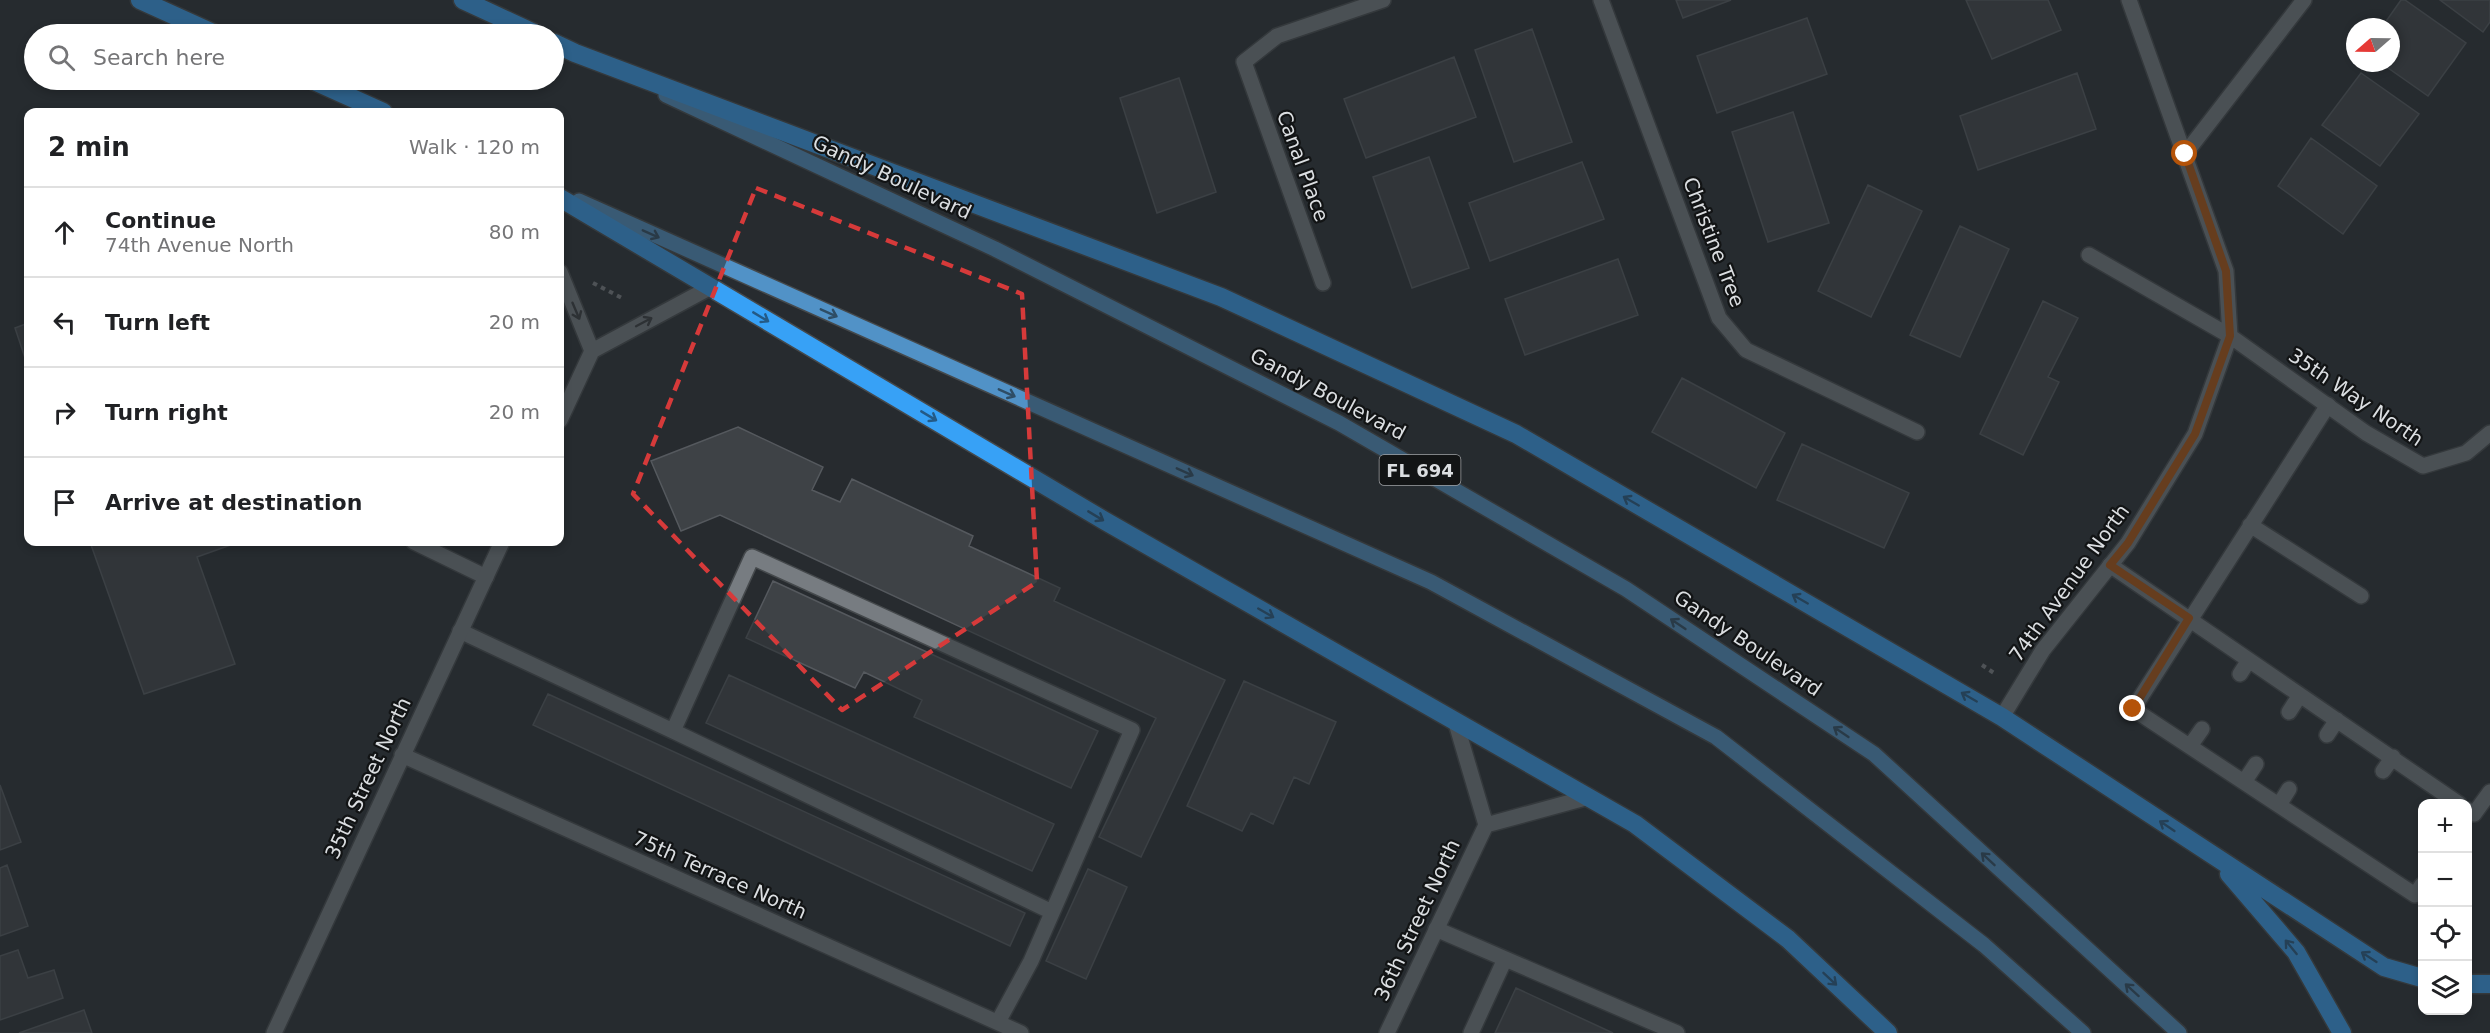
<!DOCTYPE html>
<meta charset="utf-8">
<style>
:root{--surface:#fff;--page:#f2f2f2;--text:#202124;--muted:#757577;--line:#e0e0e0}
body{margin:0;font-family:"DejaVu Sans",sans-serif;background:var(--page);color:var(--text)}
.controls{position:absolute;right:18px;bottom:18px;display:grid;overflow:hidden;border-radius:12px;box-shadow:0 3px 9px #0003}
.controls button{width:54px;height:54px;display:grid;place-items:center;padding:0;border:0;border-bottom:2px solid var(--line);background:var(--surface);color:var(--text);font:30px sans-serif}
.compass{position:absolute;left:2346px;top:18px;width:54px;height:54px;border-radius:50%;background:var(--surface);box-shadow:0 3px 9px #0003;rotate:250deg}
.stop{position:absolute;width:18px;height:18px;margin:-14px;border:4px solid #b45309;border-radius:50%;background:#fff}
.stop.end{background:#b45309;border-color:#fff;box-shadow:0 2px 6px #0008}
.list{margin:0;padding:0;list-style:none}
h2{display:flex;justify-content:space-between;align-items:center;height:78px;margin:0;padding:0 24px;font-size:26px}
h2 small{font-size:20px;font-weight:400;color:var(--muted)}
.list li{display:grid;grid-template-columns:39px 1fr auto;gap:18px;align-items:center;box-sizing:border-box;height:90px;padding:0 24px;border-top:2px solid var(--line)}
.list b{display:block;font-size:22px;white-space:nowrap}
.list p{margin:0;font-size:20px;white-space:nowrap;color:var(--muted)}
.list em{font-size:20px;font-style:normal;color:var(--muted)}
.icon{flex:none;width:33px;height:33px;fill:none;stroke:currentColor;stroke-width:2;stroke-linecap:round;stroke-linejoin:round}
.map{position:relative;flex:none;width:2490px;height:1033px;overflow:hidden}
.search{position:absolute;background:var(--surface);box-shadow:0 3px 9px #0003;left:24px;top:24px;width:540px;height:66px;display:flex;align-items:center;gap:15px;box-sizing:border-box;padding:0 21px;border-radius:33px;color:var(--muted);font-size:22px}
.panel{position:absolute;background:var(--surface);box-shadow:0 3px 9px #0003;left:24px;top:108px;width:540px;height:438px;border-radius:12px}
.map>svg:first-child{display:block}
.building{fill:#3e4246;stroke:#55595e;stroke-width:1.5}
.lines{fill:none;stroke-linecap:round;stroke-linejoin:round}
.lane-casing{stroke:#45494c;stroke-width:18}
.street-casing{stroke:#45494c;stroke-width:18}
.primary-casing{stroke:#45494c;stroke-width:18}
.highway-casing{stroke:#45494c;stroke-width:21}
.path{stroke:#7f8286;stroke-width:4;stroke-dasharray:4.5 4.5;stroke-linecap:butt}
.lane{stroke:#777c81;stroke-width:15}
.street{stroke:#777c81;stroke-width:15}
.primary{stroke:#5192c7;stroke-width:15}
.highway{stroke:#37a1f6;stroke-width:18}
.oneway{stroke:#2e4d65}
.oneway2{stroke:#35383b}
.oneway3{stroke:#245a86}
.route{stroke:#b45309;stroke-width:8}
.marked{fill:none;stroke:#d63a3a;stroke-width:4.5;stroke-dasharray:12 8;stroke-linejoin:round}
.labels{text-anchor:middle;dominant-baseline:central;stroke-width:4.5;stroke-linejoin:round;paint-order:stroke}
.shield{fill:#121415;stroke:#9fa1a4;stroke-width:1.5}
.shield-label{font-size:18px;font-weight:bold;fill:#dbdee1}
.street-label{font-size:20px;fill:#dbdee1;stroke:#121415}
</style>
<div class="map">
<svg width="2490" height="1033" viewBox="0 0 2490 1033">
<rect width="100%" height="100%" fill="#272b2f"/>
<path class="building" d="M1676 0H1731L1683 18Z
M1966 0H2048L2061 30 1992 59Z
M2401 0H2405L2466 43 2428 96 2381 63H2391V27H2382Z
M2440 0H2490V22L2483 32Z
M1807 18 1827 74 1717 113 1697 56Z
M1532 29 1572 142 1514 162 1475 50Z
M1454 57 1476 117 1366 158 1344 99Z
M2077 73 2096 129 1978 170 1960 116Z
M2361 73 2419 114 2380 166 2322 125Z
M1179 78 1216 192 1157 213 1120 98Z
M1793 112 1829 223 1768 242 1732 132Z
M2311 138 2377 186 2343 234 2278 186Z
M1429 157 1469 268 1412 288 1373 177Z
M1582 162 1604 219 1490 261 1469 203Z
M1868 185 1922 211 1871 317 1818 291Z
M1960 226 2009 249 1960 357 1910 335Z
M1618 259 1638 315 1525 355 1505 299Z
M2043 301 2078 318 2048 377 2059 382 2023 455 1980 434Z
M28 323V367L15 328Z
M1682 378 1785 433 1756 488 1652 432Z
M738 427 823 467 812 490 840 502 852 479 973 536 969 546 1060 588 1054 601 1225 680 1141 857 1099 837 1156 718 720 515 681 531 651 461Z
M1802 444 1909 493 1884 548 1777 500Z
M90 542H239L197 557 235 664 144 694Z
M773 581 1098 731 1071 788 914 717 922 700 864 672 855 688 746 638Z
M729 675 1054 824 1032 871 706 723Z
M1244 681 1336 722 1309 784 1294 777 1273 824 1251 813 1242 831 1187 806Z
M548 694 1025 913 1010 946 533 725Z
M0 785 21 842 0 850Z
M7 865 28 926 0 936V868Z
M1088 869 1127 887 1086 979 1046 961Z
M18 950 28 978 54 970 63 998 0 1020V956Z
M1516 988 1613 1033H1495Z
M84 1010 92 1033H19Z"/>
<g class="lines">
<defs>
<path id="lane" d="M2328 405 2133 709 2415 895 2422 885
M2250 525 2361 596
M414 542 486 577
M2110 565 2459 804
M460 631 673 731 752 557 1132 730 1031 961 998 1022
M2240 674 2249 660
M2289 712 2300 695
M673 731 1052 912
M2327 735 2337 720
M2190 746 2202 729
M2383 771 2393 757
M2244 782 2256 764
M2279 805 2289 789
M2468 810 2474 814 2490 792
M1436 929 1677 1033
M1471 1033 1505 959"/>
<path id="street" d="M1601 0 1719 318 1746 350 1917 432
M2185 154 2304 0
M2089 255 2230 336 2366 433 2423 466 2466 453 2490 433
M560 272 592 351
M1323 283 1244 62 1277 36 1383 0
M560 420 592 351 711 287
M2002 717 2043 650 2128 543 2195 434 2230 336 2226 271 2129 0
M1455 720 1486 825
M402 755 1021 1033
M274 1033 502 542
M1387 1033 1486 825 1589 797"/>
<path id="primary" d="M666 95 995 249 1339 423 1626 589 1874 754 2179 1033
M579 201 1431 582 1716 737 1984 945 2083 1033"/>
<path id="highway" d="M140 0 215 34
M463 0 536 34
M554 43 575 53 1221 297 1516 434 2002 717 2384 967 2422 978
M312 80 383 112
M560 198 1105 521 1635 824 1788 939 1888 1033
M2229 874 2296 952 2342 1033
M2468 984H2490"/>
</defs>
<use href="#lane" class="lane-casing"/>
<use href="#street" class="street-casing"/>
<use href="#primary" class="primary-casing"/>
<use href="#highway" class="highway-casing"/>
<path class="path" d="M593 283 622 298
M1982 665 1997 675"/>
<use href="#lane" class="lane"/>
<use href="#street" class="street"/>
<use href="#primary" class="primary"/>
<use href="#highway" class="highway"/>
</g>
<defs><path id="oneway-shaft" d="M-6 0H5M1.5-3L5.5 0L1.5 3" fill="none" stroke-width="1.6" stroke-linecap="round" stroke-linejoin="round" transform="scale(1.5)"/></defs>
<g class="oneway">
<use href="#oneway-shaft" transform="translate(651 234) rotate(24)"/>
<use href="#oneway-shaft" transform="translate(829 313) rotate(24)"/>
<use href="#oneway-shaft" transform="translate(1007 393) rotate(24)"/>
<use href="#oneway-shaft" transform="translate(1185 472) rotate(24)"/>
<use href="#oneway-shaft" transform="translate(1678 624) rotate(-146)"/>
<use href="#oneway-shaft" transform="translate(1841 732) rotate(-146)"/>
<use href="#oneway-shaft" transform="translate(1988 859) rotate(-137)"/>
<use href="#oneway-shaft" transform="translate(2132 990) rotate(-138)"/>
</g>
<g class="oneway2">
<use href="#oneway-shaft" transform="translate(576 311) rotate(67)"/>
<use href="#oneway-shaft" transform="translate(644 322) rotate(-28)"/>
</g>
<g class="oneway3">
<use href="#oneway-shaft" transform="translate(761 317) rotate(31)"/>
<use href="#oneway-shaft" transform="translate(929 416) rotate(31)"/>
<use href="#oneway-shaft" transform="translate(1631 501) rotate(-150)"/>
<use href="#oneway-shaft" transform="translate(1096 516) rotate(31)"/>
<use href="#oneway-shaft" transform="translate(1800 599) rotate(-150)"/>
<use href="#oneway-shaft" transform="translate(1266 613) rotate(30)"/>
<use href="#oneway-shaft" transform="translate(1969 697) rotate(-150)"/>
<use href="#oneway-shaft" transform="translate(2167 826) rotate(-146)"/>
<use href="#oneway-shaft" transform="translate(2291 947) rotate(-129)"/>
<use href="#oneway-shaft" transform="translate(2369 957) rotate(-147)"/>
<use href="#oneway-shaft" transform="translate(1830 979) rotate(43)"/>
</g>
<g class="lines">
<path class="route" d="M2133 709 2189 618 2110 565 2128 543 2195 434 2230 336 2226 271 2185 154"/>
</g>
<path d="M0 0H2490V1033H0ZM756 188 1022 294 1037 582 842 710 633 494Z" fill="#272b2f" fill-opacity=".55" fill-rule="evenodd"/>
<path class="marked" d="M756 188 1022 294 1037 582 842 710 633 494Z"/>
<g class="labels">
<rect class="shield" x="1379.5" y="455" width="81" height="30" rx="4.5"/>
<g class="shield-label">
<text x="1420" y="470">FL 694</text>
</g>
<g class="street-label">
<text transform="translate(1303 166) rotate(70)">Canal Place</text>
<text transform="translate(892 177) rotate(25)">Gandy Boulevard</text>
<text transform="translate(1714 242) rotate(69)">Christine Tree</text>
<text transform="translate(1328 394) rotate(28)">Gandy Boulevard</text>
<text transform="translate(2356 397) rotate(34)">35th Way North</text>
<text transform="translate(2069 583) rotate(-54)">74th Avenue North</text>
<text transform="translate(1748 643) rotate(34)">Gandy Boulevard</text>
<text transform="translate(368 778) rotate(-65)">35th Street North</text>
<text transform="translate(720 875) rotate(24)">75th Terrace North</text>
<text transform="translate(1417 920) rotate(-65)">36th Street North</text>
</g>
</g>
</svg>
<div class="controls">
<button>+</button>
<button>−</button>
<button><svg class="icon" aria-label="locate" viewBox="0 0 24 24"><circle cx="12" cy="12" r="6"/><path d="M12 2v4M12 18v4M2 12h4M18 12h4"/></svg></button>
<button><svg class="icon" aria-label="layers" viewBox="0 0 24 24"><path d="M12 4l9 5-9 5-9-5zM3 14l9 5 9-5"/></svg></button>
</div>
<svg class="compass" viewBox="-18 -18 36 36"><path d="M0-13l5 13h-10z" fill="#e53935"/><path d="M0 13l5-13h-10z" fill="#757577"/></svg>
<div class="stop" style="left:2185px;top:154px"></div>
<div class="stop end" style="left:2133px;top:709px"></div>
<div class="search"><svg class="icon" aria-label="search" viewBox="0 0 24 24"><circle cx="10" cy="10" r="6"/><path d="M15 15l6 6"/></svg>Search here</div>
<section class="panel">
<h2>2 min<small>Walk · 120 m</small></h2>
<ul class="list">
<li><svg class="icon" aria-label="ahead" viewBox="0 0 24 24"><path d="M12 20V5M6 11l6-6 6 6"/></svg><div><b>Continue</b><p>74th Avenue North</p></div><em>80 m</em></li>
<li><svg class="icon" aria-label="left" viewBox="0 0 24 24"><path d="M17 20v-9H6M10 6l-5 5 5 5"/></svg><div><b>Turn left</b></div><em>20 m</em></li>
<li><svg class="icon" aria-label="right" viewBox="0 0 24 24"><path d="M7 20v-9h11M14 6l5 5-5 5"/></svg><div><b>Turn right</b></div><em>20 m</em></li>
<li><svg class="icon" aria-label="arrive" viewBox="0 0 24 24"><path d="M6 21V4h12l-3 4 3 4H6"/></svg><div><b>Arrive at destination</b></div></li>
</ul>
</section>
</div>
